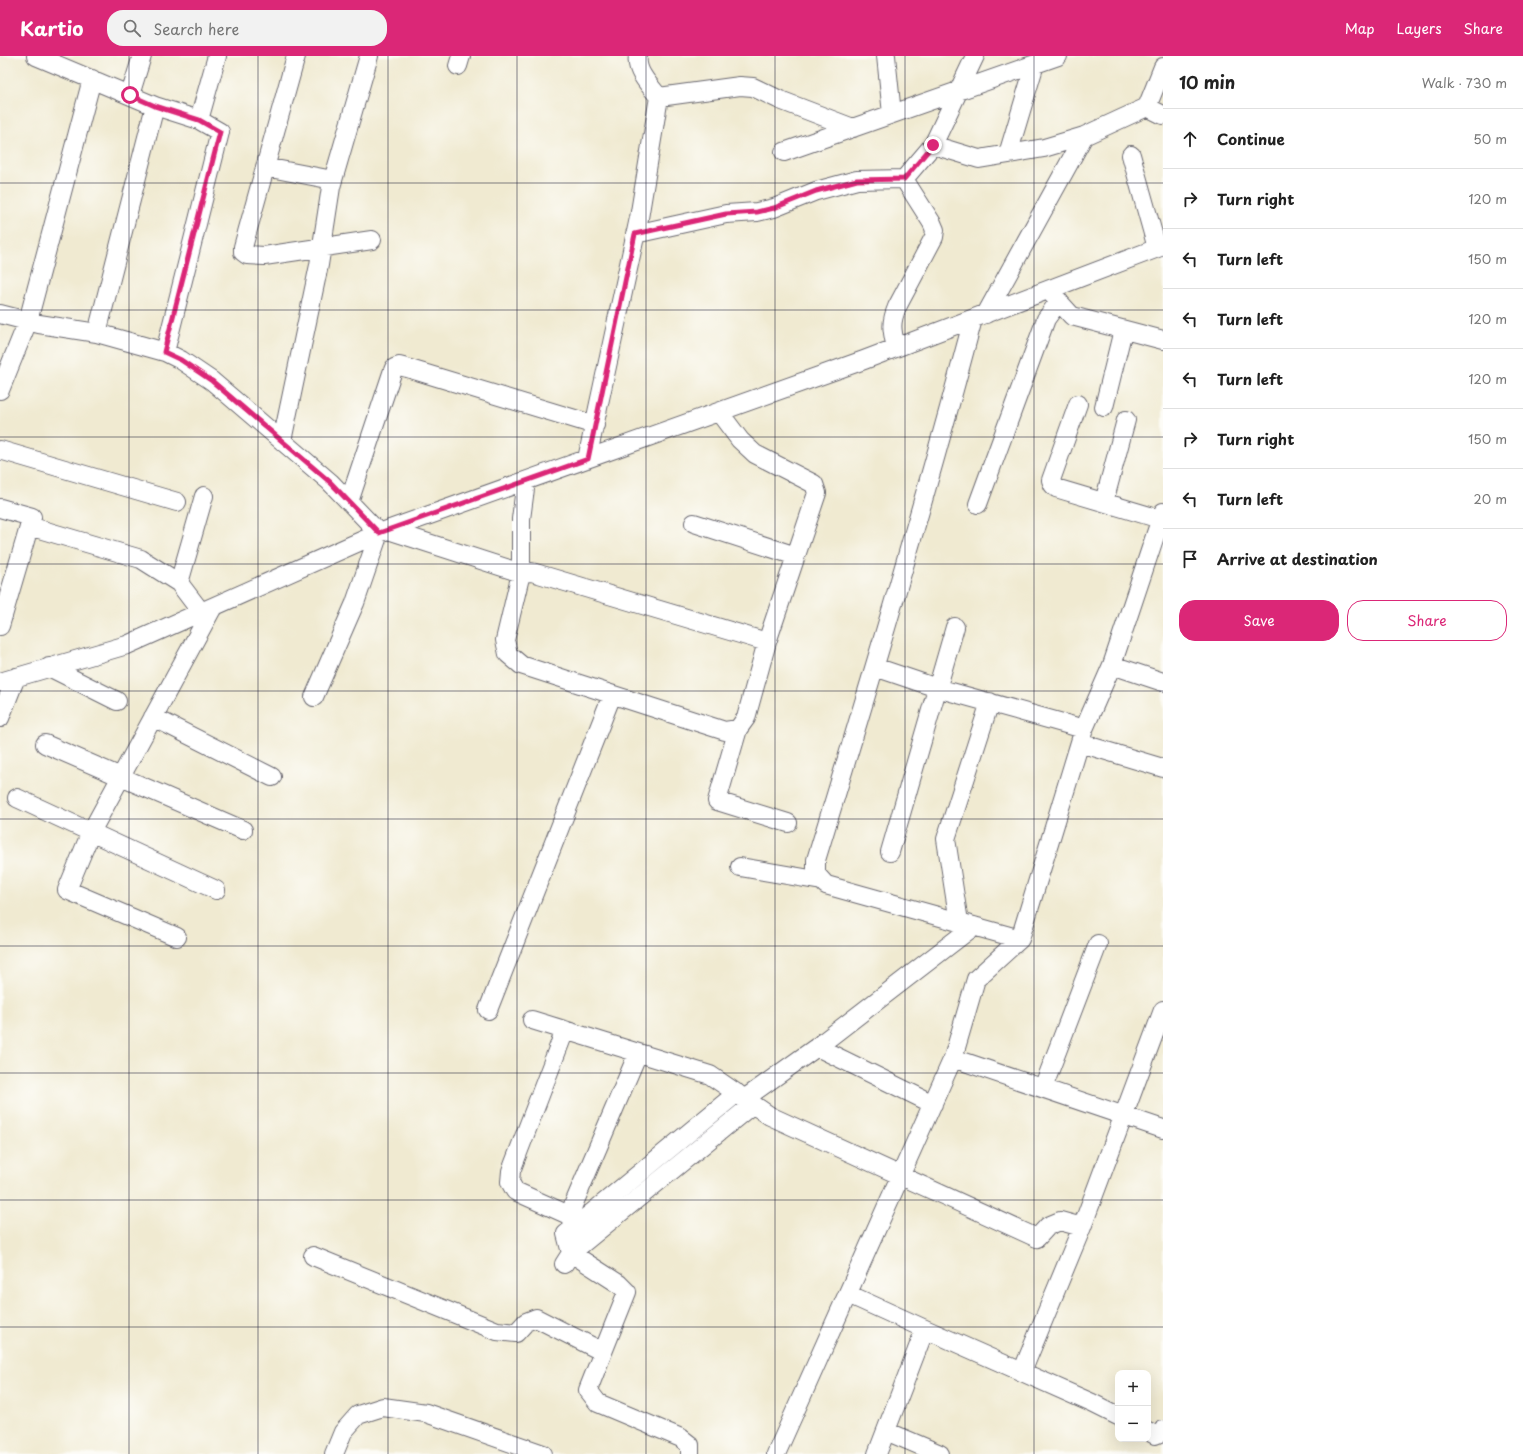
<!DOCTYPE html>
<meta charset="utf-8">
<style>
:root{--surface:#fff;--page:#f2f2f2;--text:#222;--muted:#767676;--line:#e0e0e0;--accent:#db2777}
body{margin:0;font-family:"Playpen Sans",sans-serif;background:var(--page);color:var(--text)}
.controls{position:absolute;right:12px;bottom:12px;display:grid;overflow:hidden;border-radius:8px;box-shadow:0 4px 16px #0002}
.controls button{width:36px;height:36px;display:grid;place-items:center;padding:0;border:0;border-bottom:1px solid var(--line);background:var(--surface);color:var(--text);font:20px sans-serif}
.stop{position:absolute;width:12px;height:12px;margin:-9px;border:3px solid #db2777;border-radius:50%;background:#fff}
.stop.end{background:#db2777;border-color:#fff;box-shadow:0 1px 4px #0008}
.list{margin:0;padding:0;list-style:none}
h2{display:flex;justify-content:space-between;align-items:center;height:52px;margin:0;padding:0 16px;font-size:17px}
h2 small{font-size:13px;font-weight:400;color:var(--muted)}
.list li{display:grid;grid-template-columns:26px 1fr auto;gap:12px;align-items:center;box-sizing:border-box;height:60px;padding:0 16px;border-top:1px solid var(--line)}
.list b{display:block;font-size:15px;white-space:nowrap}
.list em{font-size:13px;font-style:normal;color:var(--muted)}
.actions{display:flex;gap:8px;padding:12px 16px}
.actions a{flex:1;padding:9px 0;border:1px solid var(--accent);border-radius:16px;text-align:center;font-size:14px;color:var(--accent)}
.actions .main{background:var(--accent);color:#fff}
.icon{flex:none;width:22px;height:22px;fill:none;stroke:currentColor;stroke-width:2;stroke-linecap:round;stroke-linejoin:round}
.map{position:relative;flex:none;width:1163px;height:1398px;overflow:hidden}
header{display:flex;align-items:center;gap:24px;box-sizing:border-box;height:56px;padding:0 20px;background:var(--accent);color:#fff}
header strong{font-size:19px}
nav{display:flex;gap:22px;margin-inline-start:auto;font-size:14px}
.search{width:280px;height:36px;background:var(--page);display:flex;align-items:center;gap:10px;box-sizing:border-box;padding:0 14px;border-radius:16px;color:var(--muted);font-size:15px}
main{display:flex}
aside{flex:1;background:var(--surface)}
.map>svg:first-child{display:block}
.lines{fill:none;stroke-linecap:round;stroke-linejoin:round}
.minor-casing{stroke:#6a6870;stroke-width:20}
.minor{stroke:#fff;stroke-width:18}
.route{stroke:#db2777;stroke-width:5}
.grid{fill:none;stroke:#22223b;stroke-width:1;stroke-opacity:0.55}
</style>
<header>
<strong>Kartio</strong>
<div class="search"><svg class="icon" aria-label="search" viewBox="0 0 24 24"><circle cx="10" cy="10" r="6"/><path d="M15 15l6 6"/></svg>Search here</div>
<nav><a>Map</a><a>Layers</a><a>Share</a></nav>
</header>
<main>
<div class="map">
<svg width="1163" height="1398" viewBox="0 0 1163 1398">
<rect width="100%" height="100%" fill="#fdfcf7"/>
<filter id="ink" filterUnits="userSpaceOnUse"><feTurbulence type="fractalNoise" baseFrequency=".025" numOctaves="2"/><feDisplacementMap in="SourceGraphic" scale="8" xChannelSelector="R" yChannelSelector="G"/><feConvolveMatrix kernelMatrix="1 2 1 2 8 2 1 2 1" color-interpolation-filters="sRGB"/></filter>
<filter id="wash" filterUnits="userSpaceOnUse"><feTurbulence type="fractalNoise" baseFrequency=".012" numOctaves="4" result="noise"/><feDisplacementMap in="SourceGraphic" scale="16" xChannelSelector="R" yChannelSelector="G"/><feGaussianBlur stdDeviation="0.9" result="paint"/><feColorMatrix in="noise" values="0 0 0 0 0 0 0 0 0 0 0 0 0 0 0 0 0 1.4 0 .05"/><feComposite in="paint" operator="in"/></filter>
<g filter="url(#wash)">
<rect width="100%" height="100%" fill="#f0ead1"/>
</g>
<g filter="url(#ink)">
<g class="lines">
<defs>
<path id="minor" d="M36 0 155 50
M296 0 243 191V196L247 199 264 200 372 184
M886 0 892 58
M975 0 933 89 979 103 1044 92 1084 80 1147 51
M458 10 461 0
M1163 11 1147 51 1163 59
M130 39 142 0
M659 41 740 30 753 31 780 44 853 72
M199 64 217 0
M784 96 1058 0
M1008 98 1035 8
M1131 99 1157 192
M265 111 333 124
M635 178 726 158 757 156 774 152 816 135 857 124 904 123 933 89
M1051 237 1072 260 1163 284
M0 258 39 268 97 277 165 296 181 304 212 325 330 426 379 477 864 304 1163 190
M986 258 1084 80
M973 263C925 445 871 625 816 804V818L826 829 1020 883
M97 277 155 50 199 64 220 76 165 296
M896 292C892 274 890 268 897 251L934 181 935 174 932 167 904 123
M0 334 28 265 92 23
M1078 348 1051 424 1053 429 1056 432 1160 463
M1104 351 1123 274
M282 385 319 209 331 131 369 0
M0 394 177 446
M587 403 639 162 659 41C650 30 635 15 638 0
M526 425 521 463V517L505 584 508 598 521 609 725 675 738 673 746 662 767 586 817 437 814 428 755 398 740 384 719 356
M349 446 392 317 394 312 399 310 407 312 595 369
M1104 446 1126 364
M978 448 1046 263 1059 245
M0 452 32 461 0 570
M694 467 796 500
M29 470 141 503 179 527 201 556
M388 474 521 517 532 516 767 586
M179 527 204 440
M1112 609 1163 626
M49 611 117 645
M875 611 937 632 1084 673
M0 626 127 589 379 477 355 547 314 641
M153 661 272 721
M0 662 16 621
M738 673 717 745 788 767
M1080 687 1163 712
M45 688 243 774
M17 742 216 834
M890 796 955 571
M740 811 822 825
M959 866 946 783 990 646
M177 881 67 834 91 776 213 551
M488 954 612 639
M532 964 710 1019 770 1060 1037 1182 1048 1170 1060 1165 1082 1171
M565 974 511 1115 510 1126 515 1135 582 1165
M817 991 974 870
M953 1002 976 923 1020 883 1084 673 1112 609 1163 456
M1043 1032 1098 888
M744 1043 817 991 933 1048
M569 1159 638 997
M313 1200 497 1275 516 1277 526 1266 536 1262 603 1296 588 1334 598 1347 681 1382 690 1389V1398
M564 1208 571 1197 566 1178 737 1037
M848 1238 925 1273 1092 1347 1118 1360
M603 1296 627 1236 619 1228 571 1197 753 1048
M1022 1316 1082 1171 1163 954
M886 1375 940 1398
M1148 1375 1155 1379 1162 1376 1163 1374
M334 1398 343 1376 358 1359 383 1351 426 1357 543 1398
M776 1398 953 1002 1163 1073
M877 1398 925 1273"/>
</defs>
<use href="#minor" class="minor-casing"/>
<use href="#minor" class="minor"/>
</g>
</g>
<g class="lines" filter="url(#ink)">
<path class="route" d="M130 39 155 50 199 64 220 76 164 296 181 304 212 325 330 426 379 477 588 403 635 178 726 158 757 156 774 152 816 135 857 124 904 123 933 89"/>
</g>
<path class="grid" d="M129 0V1398M258 0V1398M388 0V1398M517 0V1398M646 0V1398M775 0V1398M905 0V1398M1034 0V1398M0 127H1163M0 254H1163M0 381H1163M0 508H1163M0 635H1163M0 763H1163M0 890H1163M0 1017H1163M0 1144H1163M0 1271H1163"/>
</svg>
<div class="controls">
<button>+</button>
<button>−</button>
</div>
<div class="stop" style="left:130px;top:39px"></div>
<div class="stop end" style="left:933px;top:89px"></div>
</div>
<aside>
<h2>10 min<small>Walk · 730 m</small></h2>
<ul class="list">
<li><svg class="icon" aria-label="ahead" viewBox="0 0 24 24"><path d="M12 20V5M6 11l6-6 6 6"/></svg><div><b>Continue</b></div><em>50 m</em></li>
<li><svg class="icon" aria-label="right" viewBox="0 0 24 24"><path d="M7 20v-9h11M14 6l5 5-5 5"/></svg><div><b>Turn right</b></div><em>120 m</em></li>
<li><svg class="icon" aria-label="left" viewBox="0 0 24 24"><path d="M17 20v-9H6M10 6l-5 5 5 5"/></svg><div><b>Turn left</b></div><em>150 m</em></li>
<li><svg class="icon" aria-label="left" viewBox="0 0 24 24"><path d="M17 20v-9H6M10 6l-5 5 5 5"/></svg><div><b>Turn left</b></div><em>120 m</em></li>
<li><svg class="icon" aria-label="left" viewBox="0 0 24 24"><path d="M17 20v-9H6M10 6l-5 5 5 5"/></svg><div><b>Turn left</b></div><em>120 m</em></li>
<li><svg class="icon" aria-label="right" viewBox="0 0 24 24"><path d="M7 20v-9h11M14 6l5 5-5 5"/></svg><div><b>Turn right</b></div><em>150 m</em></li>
<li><svg class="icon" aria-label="left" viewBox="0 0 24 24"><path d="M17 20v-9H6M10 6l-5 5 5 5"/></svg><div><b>Turn left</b></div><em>20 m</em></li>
<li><svg class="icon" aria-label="arrive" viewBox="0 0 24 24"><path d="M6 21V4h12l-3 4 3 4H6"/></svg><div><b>Arrive at destination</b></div></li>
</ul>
<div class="actions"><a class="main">Save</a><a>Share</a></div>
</aside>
</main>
